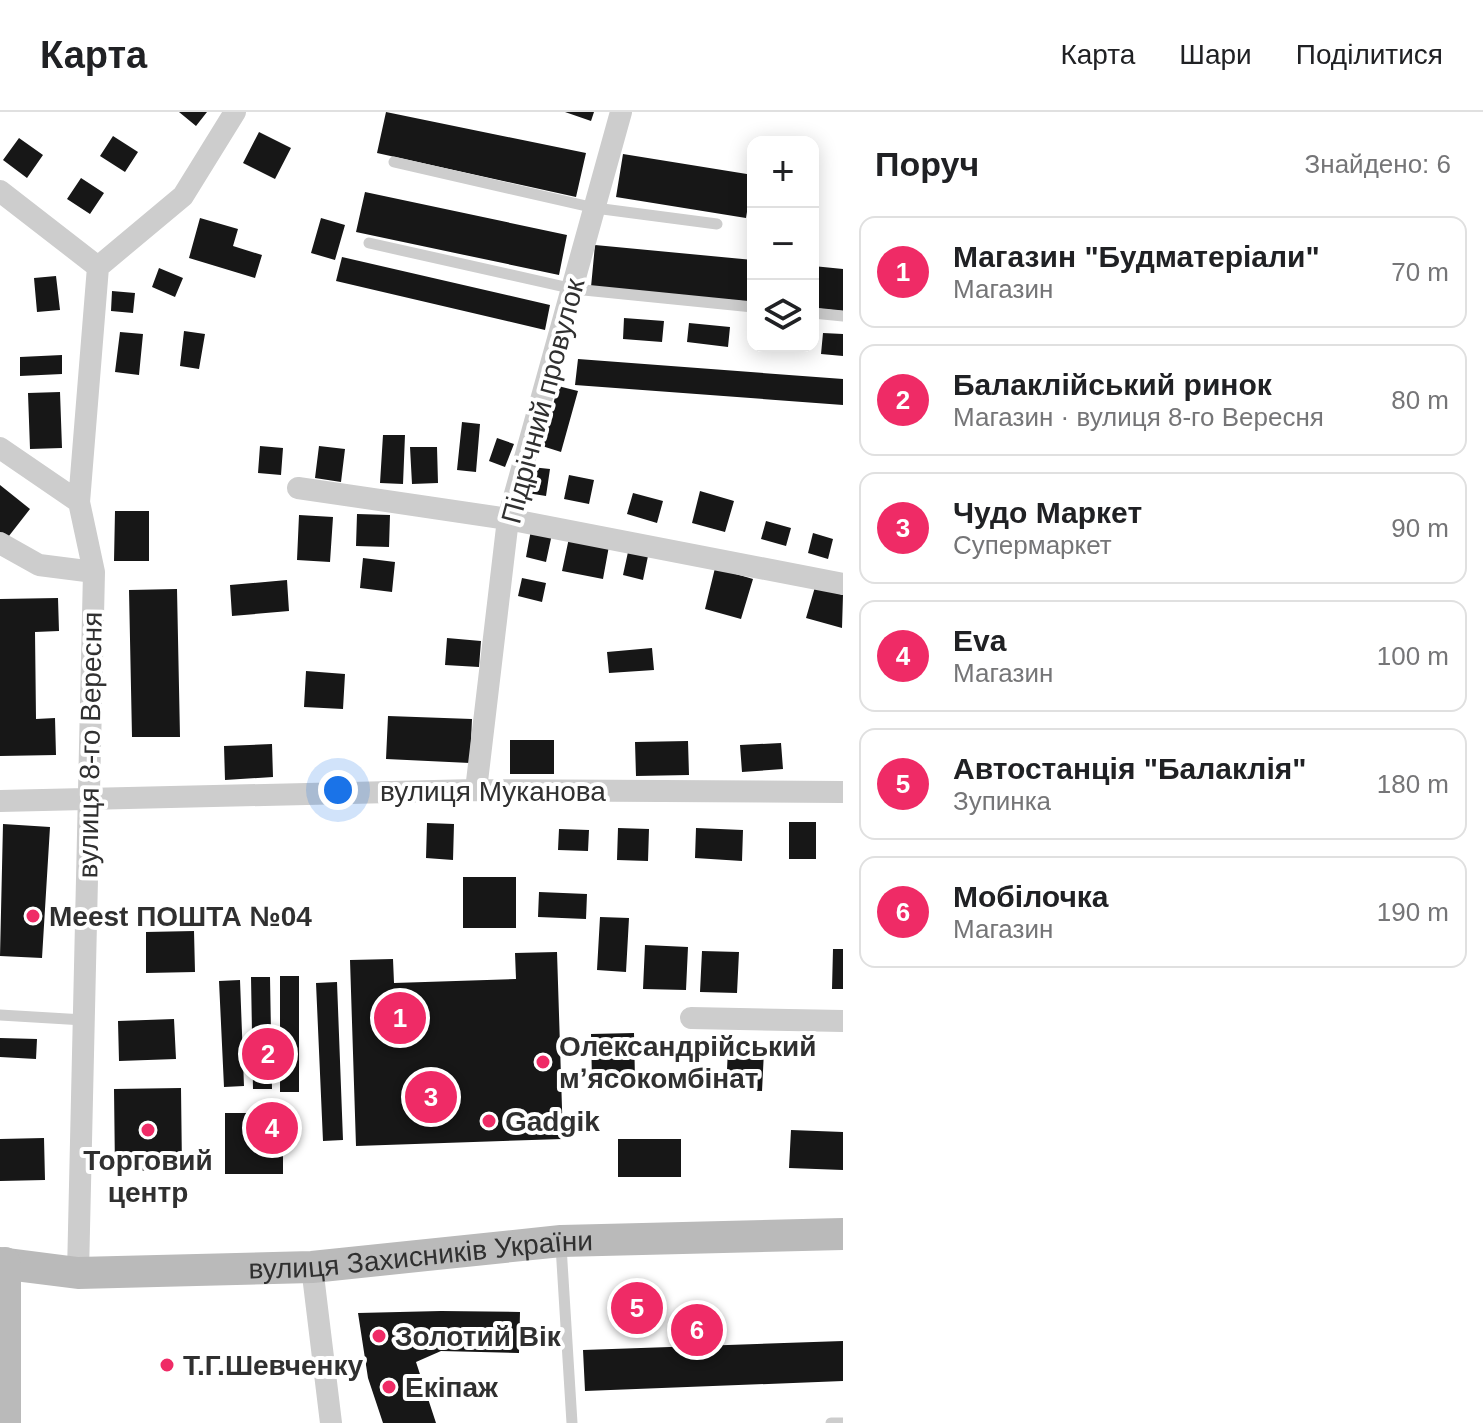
<!DOCTYPE html>
<html lang="uk">
<meta charset="utf-8">
<style>
:root{--surface:#fff;--page:#f2f2f2;--text:#202124;--muted:#757577;--line:#e0e0e0;--accent:#ef2b66}
body{margin:0;font-family:Helvetica,sans-serif;background:var(--page);color:var(--text)}
.controls{position:absolute;right:24px;top:24px;display:grid;overflow:hidden;border-radius:16px;box-shadow:0 4px 20px #0003}
.controls button{width:72px;height:72px;display:grid;place-items:center;padding:0;border:0;border-bottom:2px solid var(--line);background:var(--surface);color:var(--text);font:40px sans-serif}
.you{position:absolute;left:338px;top:678px;width:28px;height:28px;margin:-20px;border:6px solid #fff;border-radius:50%;background:#1a73e8;box-shadow:0 0 0 12px #1a73e833}
.badge{display:grid;place-items:center;width:52px;height:52px;border-radius:50%;background:var(--accent);color:#fff;font-size:26px;font-weight:700}
.pin{position:absolute;translate:-50% -50%;border:4px solid #fff;box-shadow:0 2px 8px #0006}
.list{margin:0;padding:0;list-style:none}
h2{display:flex;justify-content:space-between;align-items:center;height:104px;margin:0;padding:0 32px;font-size:34px}
h2 small{font-size:26px;font-weight:400;color:var(--muted)}
.list li{display:grid;grid-template-columns:52px 1fr auto;gap:24px;align-items:center;box-sizing:border-box;height:112px;margin:0 16px 16px;padding:0 16px;border:2px solid var(--line);border-radius:16px}
.list b{display:block;font-size:30px;white-space:nowrap}
.list p{margin:0;font-size:26px;white-space:nowrap;color:var(--muted)}
.list em{font-size:26px;font-style:normal;color:var(--muted)}
.icon{flex:none;width:44px;height:44px;fill:none;stroke:currentColor;stroke-width:2;stroke-linecap:round;stroke-linejoin:round}
.map{position:relative;flex:none;width:843px;height:1311px;overflow:hidden}
header{display:flex;align-items:center;gap:48px;box-sizing:border-box;height:112px;padding:0 40px;background:var(--surface);border-bottom:2px solid var(--line)}
header strong{font-size:38px}
nav{display:flex;gap:44px;margin-inline-start:auto;font-size:28px}
main{display:flex}
aside{flex:1;background:var(--surface)}
.map>svg:first-child{display:block}
.building{fill:#171717}
.lines{fill:none;stroke-linecap:round;stroke-linejoin:round}
.lane{stroke:#cdcdcd;stroke-width:11}
.street{stroke:#cdcdcd;stroke-width:22}
.secondary{stroke:#bababa;stroke-width:32}
.poi-dot{fill:#ef2b66;stroke:#fff;stroke-width:3}
.labels{text-anchor:middle;dominant-baseline:central;stroke-width:8;stroke-linejoin:round;paint-order:stroke}
.street-label{font-size:28px;fill:#303030;stroke:#fff}
.poi-label{font-size:28px;font-weight:bold;fill:#303030;stroke:#fff;text-anchor:start}
</style>
<header>
<strong>Карта</strong>
<nav><a>Карта</a><a>Шари</a><a>Поділитися</a></nav>
</header>
<main>
<div class="map">
<svg width="843" height="1311" viewBox="0 0 843 1311">
<rect width="100%" height="100%" fill="#fff"/>
<path class="building" d="M179 0H207L196 14Z
M386 0 586 41 576 85 377 41Z
M565 0H594L591 9Z
M259 20 291 36 275 67 243 51Z
M113 24 138 40 125 60 100 44Z
M19 26 43 43 27 66 3 48Z
M623 42 753 63 746 106 616 85Z
M81 66 104 81 90 102 67 87Z
M365 80 567 123 559 163 356 120Z
M200 106 238 117 233 134 262 143 255 166 189 146Z
M321 106 345 113 335 148 311 141Z
M595 133 753 148V190L591 175Z
M342 145 550 193 545 218 336 169Z
M813 154 843 157V199L813 196Z
M159 156 183 166 175 185 152 175Z
M56 164 60 198 37 200 34 166Z
M112 179 135 181 133 201 111 199Z
M624 206 664 209 662 230 623 227Z
M689 211 730 215 728 235 687 230Z
M184 219 205 222 199 257 180 254Z
M120 220 143 222 139 263 115 260Z
M823 221 843 222V244L821 242Z
M754 234H793L792 239 754 236Z
M62 243V262L20 264V245Z
M578 247 843 267V293L575 273Z
M558 274 578 279 561 340 542 334Z
M60 280 62 336 30 337 28 281Z
M462 310 480 312 476 360 457 358Z
M383 323H405L403 372 380 371Z
M497 326 514 332 505 355 489 349Z
M260 334 283 336 281 363 258 361Z
M319 334 345 337 341 370 315 366Z
M410 335H437L438 371 412 372Z
M531 355 550 357 546 384 527 381Z
M569 363 594 368 589 392 564 387Z
M0 373 30 397 5 429 0 425Z
M700 379 734 389 725 420 692 411Z
M633 381 663 389 657 411 627 402Z
M115 399H149V449H114Z
M357 402 390 403 389 435 356 434Z
M299 403 333 405 330 450 297 448Z
M766 409 791 416 786 434 761 427Z
M531 418 552 422 546 450 526 445Z
M813 421 833 427 828 447 808 441Z
M569 426 609 434 603 467 562 459Z
M628 440 648 444 643 468 623 463Z
M363 446 395 450 392 480 360 476Z
M715 456 753 467 741 507 705 497Z
M522 466 546 471 542 490 518 484Z
M287 468 289 499 232 504 230 473Z
M815 475 843 483 842 516 806 506Z
M177 477 180 625H132L129 478Z
M58 486 59 519 35 520 36 607 55 606 56 643 0 644V487Z
M447 526 481 529 479 555 445 553Z
M652 536 654 558 609 561 607 540Z
M306 559 345 562 343 597 304 595Z
M388 604 472 607 470 651 386 647Z
M510 628H554V662H510Z
M688 629 689 663 636 664 635 630Z
M781 631 783 657 742 660 740 633Z
M272 632 273 665 225 668 224 634Z
M789 710H816V747H789Z
M427 711 454 712 453 748 426 746Z
M3 712 50 715 42 846 0 844Z
M618 716 649 717 648 749 617 748Z
M696 716 743 718 742 749 695 746Z
M559 717 589 718 588 739 558 738Z
M463 765H516V816H463Z
M539 780 587 782 586 807 538 805Z
M600 805 629 806 626 860 597 858Z
M194 819 195 860 146 861V820Z
M645 833 688 835 686 878 643 877Z
M833 837H843V877H832Z
M702 839 739 840 737 881 700 880Z
M557 840 563 1027 356 1034 350 848 393 847 394 871 516 867 515 841Z
M280 864H299V980H280Z
M251 865H270L272 977H253Z
M240 868 244 974 224 975 219 869Z
M337 870 343 1028 323 1029 316 871Z
M174 907 176 947 119 949 118 909Z
M634 921 635 968 592 969 591 922Z
M0 926 37 927 36 947 0 945Z
M728 937 764 939 762 979 726 978Z
M181 976 182 1058 115 1059 114 977Z
M225 1001H283V1062H225Z
M791 1018 843 1020V1058L789 1056Z
M44 1026 45 1068 0 1069V1027Z
M618 1027H681V1065H618Z
M630 1192H644L645 1200 630 1201Z
M441 1199 520 1200 519 1241 441 1239 416 1250 436 1311H383L368 1266 358 1201Z
M843 1229V1269L585 1279 583 1238Z"/>
<g class="lines">
<path class="lane" d="M394 50 595 96 717 112
M369 131 574 177 753 195
M813 201 843 204
M0 903 84 908
M561 1134 572 1311
M831 1311H843"/>
<path class="street" d="M0 79 98 155
M0 336 79 390
M298 376 508 407 843 472
M0 431 39 453 94 460
M476 678 508 407 621 0
M0 689 476 678 843 680
M691 906 843 909
M312 1155 331 1311
M78 1161 94 460 79 390 98 155 183 84 235 0"/>
<g class="secondary">
<path id="s1" d="M0 1151 78 1161 312 1155 561 1129 843 1122"/>
<path d="M5 1311V1151"/>
</g>
</g>
<g class="poi-dot">
<circle cx="33" cy="804" r="8"/>
<circle cx="543" cy="950" r="8"/>
<circle cx="489" cy="1009" r="8"/>
<circle cx="148" cy="1018" r="8"/>
<circle cx="379" cy="1224" r="8"/>
<circle cx="167" cy="1253" r="8"/>
<circle cx="389" cy="1275" r="8"/>
</g>
<g class="labels">
<g class="street-label">
<text transform="translate(543 289) rotate(-75)">Підрічний провулок</text>
<text transform="translate(90 633) rotate(-89)">вулиця 8-го Вересня</text>
<text x="493" y="679">вулиця Муканова</text>
<text stroke="none"><textPath href="#s1" startOffset="422">вулиця Захисників України</textPath></text>
</g>
<g class="poi-label">
<text x="49" y="804">Meest ПОШТА №04</text>
<text x="559" y="934">Олександрійський<tspan x="559" dy="32">мʼясокомбінат</tspan></text>
<text x="505" y="1009">Gadgik</text>
<text x="148" y="1048" text-anchor="middle">Торговий<tspan x="148" dy="32">центр</tspan></text>
<text x="395" y="1224">Золотий Вік</text>
<text x="183" y="1253">Т.Г.Шевченку</text>
<text x="405" y="1275">Екіпаж</text>
</g>
</g>
</svg>
<div class="controls">
<button>+</button>
<button>−</button>
<button><svg class="icon" aria-label="layers" viewBox="0 0 24 24"><path d="M12 4l9 5-9 5-9-5zM3 14l9 5 9-5"/></svg></button>
</div>
<div class="you"></div>
<div class="pin badge" style="left:400px;top:906px">1</div>
<div class="pin badge" style="left:268px;top:942px">2</div>
<div class="pin badge" style="left:431px;top:985px">3</div>
<div class="pin badge" style="left:272px;top:1016px">4</div>
<div class="pin badge" style="left:637px;top:1196px">5</div>
<div class="pin badge" style="left:697px;top:1218px">6</div>
</div>
<aside>
<h2>Поруч<small>Знайдено: 6</small></h2>
<ul class="list">
<li><span class="badge">1</span><div><b>Магазин &quot;Будматеріали&quot;</b><p>Магазин</p></div><em>70 m</em></li>
<li><span class="badge">2</span><div><b>Балаклійський ринок</b><p>Магазин · вулиця 8-го Вересня</p></div><em>80 m</em></li>
<li><span class="badge">3</span><div><b>Чудо Маркет</b><p>Супермаркет</p></div><em>90 m</em></li>
<li><span class="badge">4</span><div><b>Eva</b><p>Магазин</p></div><em>100 m</em></li>
<li><span class="badge">5</span><div><b>Автостанція &quot;Балаклія&quot;</b><p>Зупинка</p></div><em>180 m</em></li>
<li><span class="badge">6</span><div><b>Мобілочка</b><p>Магазин</p></div><em>190 m</em></li>
</ul>
</aside>
</main>
